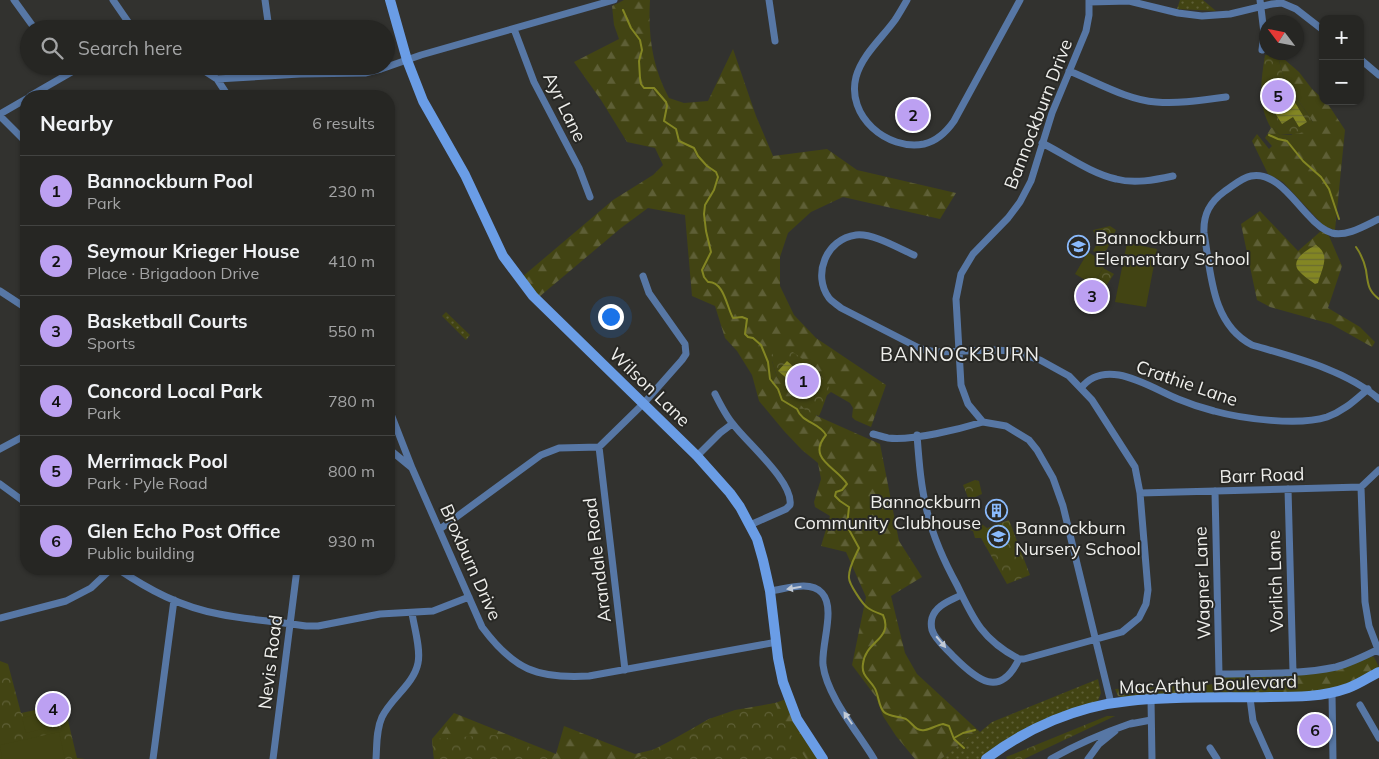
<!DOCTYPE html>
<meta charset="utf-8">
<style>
:root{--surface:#262623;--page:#323230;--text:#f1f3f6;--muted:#a4a5a6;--line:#424341;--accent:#bca0f2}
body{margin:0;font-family:Mulish,sans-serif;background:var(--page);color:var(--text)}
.controls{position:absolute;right:15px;top:15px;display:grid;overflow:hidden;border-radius:10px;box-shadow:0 1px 4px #0004}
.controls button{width:45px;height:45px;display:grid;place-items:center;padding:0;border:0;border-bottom:1px solid var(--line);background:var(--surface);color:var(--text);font:25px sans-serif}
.compass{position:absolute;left:1259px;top:15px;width:45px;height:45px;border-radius:50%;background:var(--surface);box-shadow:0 1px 4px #0004;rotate:302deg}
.you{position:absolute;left:610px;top:316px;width:18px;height:18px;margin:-12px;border:4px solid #fff;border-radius:50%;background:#1a73e8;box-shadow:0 0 0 8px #1a73e833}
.badge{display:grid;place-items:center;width:32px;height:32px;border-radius:50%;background:var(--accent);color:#111;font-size:16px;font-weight:700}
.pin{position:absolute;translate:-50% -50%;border:2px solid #fff;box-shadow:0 1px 5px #0006}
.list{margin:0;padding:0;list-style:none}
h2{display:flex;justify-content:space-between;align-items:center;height:65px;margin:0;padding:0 20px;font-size:21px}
h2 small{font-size:16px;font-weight:400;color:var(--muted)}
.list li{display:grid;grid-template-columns:32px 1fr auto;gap:15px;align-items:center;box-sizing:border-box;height:70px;padding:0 20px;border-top:1px solid var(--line)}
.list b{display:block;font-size:19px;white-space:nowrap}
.list p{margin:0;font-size:16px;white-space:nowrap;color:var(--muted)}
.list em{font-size:16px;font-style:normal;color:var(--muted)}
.icon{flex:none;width:28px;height:28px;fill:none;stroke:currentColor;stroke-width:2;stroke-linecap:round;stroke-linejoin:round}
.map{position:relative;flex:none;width:1379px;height:759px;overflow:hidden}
.search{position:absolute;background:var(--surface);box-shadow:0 1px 4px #0004;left:20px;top:20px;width:375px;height:55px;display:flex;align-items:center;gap:12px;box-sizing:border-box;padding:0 18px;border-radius:28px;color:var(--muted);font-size:19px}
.panel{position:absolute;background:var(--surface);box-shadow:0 1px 4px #0004;left:20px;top:90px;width:375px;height:485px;border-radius:20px}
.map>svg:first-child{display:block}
.grass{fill:url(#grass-dots)}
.forest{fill:url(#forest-firs)}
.park{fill:url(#park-crowns)}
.garden{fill:#424413}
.water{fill:url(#water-rules)}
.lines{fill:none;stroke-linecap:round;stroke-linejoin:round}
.stream{stroke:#838623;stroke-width:2}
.street{stroke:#5777a5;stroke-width:7}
.secondary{stroke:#6a9de6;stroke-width:10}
.oneway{fill:#c1cad6}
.labels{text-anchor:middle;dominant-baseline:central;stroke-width:4;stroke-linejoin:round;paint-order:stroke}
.street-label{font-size:18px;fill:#eeeeeb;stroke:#282825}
.poi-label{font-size:18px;fill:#eeeeeb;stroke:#282825;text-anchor:start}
.neighbourhood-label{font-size:19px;letter-spacing:1px;fill:#eeeeeb;stroke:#282825}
</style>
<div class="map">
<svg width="1379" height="759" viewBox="0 0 1379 759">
<defs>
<pattern id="grass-dots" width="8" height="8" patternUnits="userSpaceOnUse" patternTransform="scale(1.25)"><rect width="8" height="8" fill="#424413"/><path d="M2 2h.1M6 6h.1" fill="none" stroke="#5e5f36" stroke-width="1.8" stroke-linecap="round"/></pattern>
<pattern id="forest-firs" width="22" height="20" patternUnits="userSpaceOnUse" patternTransform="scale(1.25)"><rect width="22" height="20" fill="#424413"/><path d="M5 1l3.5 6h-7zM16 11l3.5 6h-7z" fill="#5e5f36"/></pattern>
<pattern id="park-crowns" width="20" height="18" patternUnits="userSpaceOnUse" patternTransform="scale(1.25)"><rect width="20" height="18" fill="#424413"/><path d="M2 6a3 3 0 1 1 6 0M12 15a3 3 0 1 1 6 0" fill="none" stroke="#5e5f36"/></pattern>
<pattern id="water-rules" width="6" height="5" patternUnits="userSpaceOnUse" patternTransform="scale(1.25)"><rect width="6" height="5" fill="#838623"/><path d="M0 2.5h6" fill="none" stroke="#6b6d31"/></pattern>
</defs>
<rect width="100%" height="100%" fill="#32322f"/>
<path class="grass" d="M1180 0H1203L1216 11 1177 9Z
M446 312 470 335 466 340 442 316Z
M1098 679 1101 693 1097 703 986 754 980 759H941L967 738 980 732 992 722Z"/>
<path class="forest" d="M624 0H650C648 35 652 67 669 98L684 103 708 101 733 49 756 116 773 156 827 149 857 170 956 193 940 219 843 197 811 212 788 233 780 257V286L794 315 816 338 886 385 871 427 855 420 852 417 853 408 850 403 831 392 826 396V392L820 374 772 361 777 377 802 399 817 416 880 444 899 541 922 577 891 596 905 653 917 674 980 732 967 738 941 759H915L896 736 883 716 876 697 852 665 866 597 846 552 821 546 830 516 815 507 814 502 821 479 818 463 802 450 784 431 759 401 752 375 737 351 725 338 715 306 692 296 685 215 648 208 621 228 539 297 522 277 613 200 653 175 663 165 655 148 627 142 601 100 574 62 619 39 614 25 612 6Z
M1277 53 1299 72 1312 89 1323 99V101L1328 104 1345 130 1335 230 1324 226 1283 182 1268 174 1252 141 1257 134 1269 149 1272 146 1265 138 1271 128H1273L1280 135H1291L1313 122 1284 79Z
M1260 211 1298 251 1321 231 1329 236 1342 266 1328 308 1360 327 1375 342 1372 347 1331 324 1270 307 1257 300 1241 224Z
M1371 656 1374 657 1379 667 1352 683 1320 692 1124 698 1118 696 1115 689 1219 684 1220 676 1300 674Z
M789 698 823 759H434L432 739 454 713 556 754 564 726 635 754 656 749 709 719 735 710 775 703Z"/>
<path class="park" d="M1277 53 1284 79 1313 122C1305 137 1294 133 1280 135L1273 128H1271C1257 104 1261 81 1265 55Z
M1110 226 1116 230 1102 260 1097 257 1099 254 1093 251 1099 240 1096 238 1093 230Z
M1103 268 1114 274 1106 286 1096 280Z
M778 347C782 348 786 348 789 350 796 352 829 381 829 388 829 390 821 413 819 416L806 411 799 403 802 399 777 377 772 361 769 358Z
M975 480 979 481 982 494 969 500 963 485Z
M1009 520 1030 575 1007 584 981 538H975L973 531 970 530V522H979L987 528Z
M0 661 8 664 21 713 64 704 77 758 85 759H0Z
M775 703 782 720 806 759H634L685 734 709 719Z
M1107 716H1115L1024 759H1007L1006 757Z
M491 735C522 736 524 746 549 759H434L432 739Z"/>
<path class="garden" d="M1127 243 1157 249 1146 307 1115 302Z
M1088 252 1106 263 1093 285 1108 294 1098 311 1077 298 1087 281 1075 274Z
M46 712 50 727 26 733 22 718Z
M59 732 65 759H2L0 745Z"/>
<path class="water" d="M1294 101 1307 122 1299 127 1293 117 1282 124 1275 113Z
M1316 245C1331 255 1322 268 1318 283L1315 284C1310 280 1303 276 1299 271 1289 260 1308 249 1316 245Z
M787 361 804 376 796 386 778 371Z
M809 374 816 381 805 394 797 387Z"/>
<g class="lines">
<path class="stream" d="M623 10 631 28 640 40 642 50 639 61 640 78 641 84 644 88H654L666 102 667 106 664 121 676 129 679 141 694 148 698 156 707 166 716 172 718 177 714 190 705 205 704 214 706 231 711 252 702 270 704 277 708 282C724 281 727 308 733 318L742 317 747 319 745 334 748 337 753 338 761 345 768 362 770 379 778 389 782 400 797 409C802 423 819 422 826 435 806 459 837 467 847 484L842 490 836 492 835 496 840 501 849 507 847 526 859 548C855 557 848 568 849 578 849 584 863 605 868 608 872 611 878 613 883 615 894 639 865 641 863 664 861 675 869 679 874 687 879 694 878 706 884 712 889 717 899 716 906 719 913 723 915 732 925 730 931 729 937 725 943 724L949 726 954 739 964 748
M1269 135 1278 139 1287 141 1303 161 1321 177 1329 189 1339 219
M1356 247C1361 254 1364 261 1366 270 1368 284 1368 291 1379 299
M954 738 963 733 975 730"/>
<path class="street" d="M14 0 35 29
M113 0 133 29
M265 0 269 29
M769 0 775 41
M907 0C903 7 899 14 895 20 882 38 862 55 856 77 846 116 887 151 924 144 937 141 947 131 954 121L1020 0
M1089 0V15L1086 31 1052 113 1031 181 1020 202 1008 218 973 254 961 274 956 299 961 385 968 404 983 422 1006 426 1029 440 1037 450 1053 478 1063 506 1111 703
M1260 0 1264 33 1262 50
M1089 2 1129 1 1178 13 1202 16 1230 14 1272 4 1282 3 1296 9 1323 30
M514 29 534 82 579 168 590 197
M1360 59 1379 75
M63 66 68 74
M197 66 217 79 300 74 365 73 381 69 421 55 614 0
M275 66 276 75
M1069 71C1097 82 1127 100 1156 102 1180 104 1203 100 1226 97
M217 79 228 96
M30 96 82 66
M0 114 26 99
M0 116 26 142
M1042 143C1066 155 1090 173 1116 179 1134 184 1155 180 1173 176
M1379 219C1366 225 1347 237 1332 233 1322 230 1315 223 1308 215 1294 201 1275 171 1251 176 1241 178 1233 186 1225 191 1210 202 1203 214 1204 233 1211 272 1211 324 1252 345 1293 357 1346 370 1379 399
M914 255C898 248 873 233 856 235 826 239 812 275 829 298 832 302 838 305 841 308L921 349 936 352 995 350 1011 351 1040 360 1069 376 1092 400 1135 467 1140 493 1148 590 1146 604 1139 618 1122 632 1024 659H1019C983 640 974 621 957 585 945 563 934 539 928 515 921 489 919 462 917 435
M0 291 26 308
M1081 388C1106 356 1151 388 1178 399 1190 404 1202 408 1214 411 1243 419 1299 426 1327 417 1344 411 1355 400 1368 389
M715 394C720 404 726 416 733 424 746 442 794 482 790 505L786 509 750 525
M389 409 412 468
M873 434C877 435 883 437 888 438 912 441 960 429 983 422
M599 447 625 670
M0 449 26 435
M389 449 412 468 482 627C514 670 537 679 589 676L777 642
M697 456 720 433 732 424
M0 484 26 503
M1361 487 1365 602 1369 626 1379 652
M1288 489 1293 672
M1215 491 1219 674C1258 673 1298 675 1336 667 1351 663 1365 656 1379 649
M1140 493 1361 487 1379 470
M440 529 541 455 559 448 599 447 644 403 682 360 686 354 685 344 649 293 643 276
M118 569C149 590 181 607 219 614 247 620 277 621 306 626H318L380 614 433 611 469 597
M770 591C786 589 810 580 822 593 836 608 821 645 823 665 827 696 857 731 874 759
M961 595C950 601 936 605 932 618 931 622 931 626 932 630 935 640 947 649 954 657 977 680 1000 699 1019 659
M0 618 66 601 91 588 111 569
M1332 693 1333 759
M1250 698 1253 721 1270 759
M1151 699 1152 759
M1360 705 1379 738
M1130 724 1151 720
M1210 748 1217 759
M153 759 174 600
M273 759 297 569
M376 759C377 745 376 730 382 717 391 698 414 684 418 663 421 649 414 627 412 613
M1051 759C1077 744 1103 733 1132 723
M1088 759 1099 744 1115 731"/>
<path class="secondary" d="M390 0 407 60 423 101 465 175 503 256 533 296 697 456 730 493 740 507 757 539 763 560 770 591 778 658 783 682 797 719 823 759
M986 759C1027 728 1077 706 1129 701 1175 696 1223 698 1270 697 1296 697 1323 697 1348 688 1359 684 1369 677 1379 672"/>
</g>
<defs><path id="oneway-solid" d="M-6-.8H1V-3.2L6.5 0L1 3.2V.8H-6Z" transform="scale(1.25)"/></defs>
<g class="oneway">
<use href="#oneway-solid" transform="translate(794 588) rotate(171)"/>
<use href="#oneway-solid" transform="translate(941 642) rotate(50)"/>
<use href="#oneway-solid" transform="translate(848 718) rotate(-124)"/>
</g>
<defs>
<symbol id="school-ring" viewBox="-11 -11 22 22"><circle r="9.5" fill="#282825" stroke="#8abafc" stroke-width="1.5"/><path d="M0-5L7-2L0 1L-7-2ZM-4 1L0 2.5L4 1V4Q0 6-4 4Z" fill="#8abafc"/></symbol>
<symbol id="building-ring" viewBox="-11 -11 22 22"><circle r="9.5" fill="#282825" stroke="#8abafc" stroke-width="1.5"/><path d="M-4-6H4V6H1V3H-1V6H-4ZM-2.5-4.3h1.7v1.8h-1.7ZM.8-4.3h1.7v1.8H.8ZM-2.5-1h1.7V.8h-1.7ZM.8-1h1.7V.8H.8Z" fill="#8abafc"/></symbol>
</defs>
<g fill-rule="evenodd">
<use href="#school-ring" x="1066" y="234" width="25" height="25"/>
<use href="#building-ring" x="984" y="498" width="25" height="25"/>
<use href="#school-ring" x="986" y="524" width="25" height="25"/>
</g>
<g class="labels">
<g class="street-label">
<text transform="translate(565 107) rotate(64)">Ayr Lane</text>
<text transform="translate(1038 114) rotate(-69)">Bannockburn Drive</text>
<text transform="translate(1187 383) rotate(19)">Crathie Lane</text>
<text transform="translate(650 387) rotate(44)">Wilson Lane</text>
<text transform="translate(1262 475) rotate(-2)">Barr Road</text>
<text transform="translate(597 560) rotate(-97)">Arandale Road</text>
<text transform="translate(471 562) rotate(66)">Broxburn Drive</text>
<text transform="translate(1275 581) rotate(-92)">Vorlich Lane</text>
<text transform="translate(1202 583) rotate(-92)">Wagner Lane</text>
<text transform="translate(270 662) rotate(-83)">Nevis Road</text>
<text transform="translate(1208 684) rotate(-2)">MacArthur Boulevard</text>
</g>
<g class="poi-label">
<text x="1095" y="237">Bannockburn<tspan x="1095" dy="21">Elementary School</tspan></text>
<text x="981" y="501" text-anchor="end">Bannockburn<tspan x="981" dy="21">Community Clubhouse</tspan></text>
<text x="1015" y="527">Bannockburn<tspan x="1015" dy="21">Nursery School</tspan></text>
</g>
<g class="neighbourhood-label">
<text x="960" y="354">BANNOCKBURN</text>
</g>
</g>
</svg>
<div class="controls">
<button>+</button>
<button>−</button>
</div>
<svg class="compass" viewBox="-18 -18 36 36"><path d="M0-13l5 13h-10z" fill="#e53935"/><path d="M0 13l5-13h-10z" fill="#a4a5a6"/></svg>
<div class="you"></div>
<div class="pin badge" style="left:803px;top:381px">1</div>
<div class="pin badge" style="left:913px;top:115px">2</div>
<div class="pin badge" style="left:1092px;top:296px">3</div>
<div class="pin badge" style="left:53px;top:709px">4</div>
<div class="pin badge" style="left:1278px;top:96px">5</div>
<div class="pin badge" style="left:1315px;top:730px">6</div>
<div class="search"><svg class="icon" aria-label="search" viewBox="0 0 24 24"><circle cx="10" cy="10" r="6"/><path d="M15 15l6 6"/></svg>Search here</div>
<section class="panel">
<h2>Nearby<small>6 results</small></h2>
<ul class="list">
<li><span class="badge">1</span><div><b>Bannockburn Pool</b><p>Park</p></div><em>230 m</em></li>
<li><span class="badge">2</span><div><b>Seymour Krieger House</b><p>Place · Brigadoon Drive</p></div><em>410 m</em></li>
<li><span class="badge">3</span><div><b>Basketball Courts</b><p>Sports</p></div><em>550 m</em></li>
<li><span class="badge">4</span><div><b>Concord Local Park</b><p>Park</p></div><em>780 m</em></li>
<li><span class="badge">5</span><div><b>Merrimack Pool</b><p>Park · Pyle Road</p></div><em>800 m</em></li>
<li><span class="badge">6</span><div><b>Glen Echo Post Office</b><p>Public building</p></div><em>930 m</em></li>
</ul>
</section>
</div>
